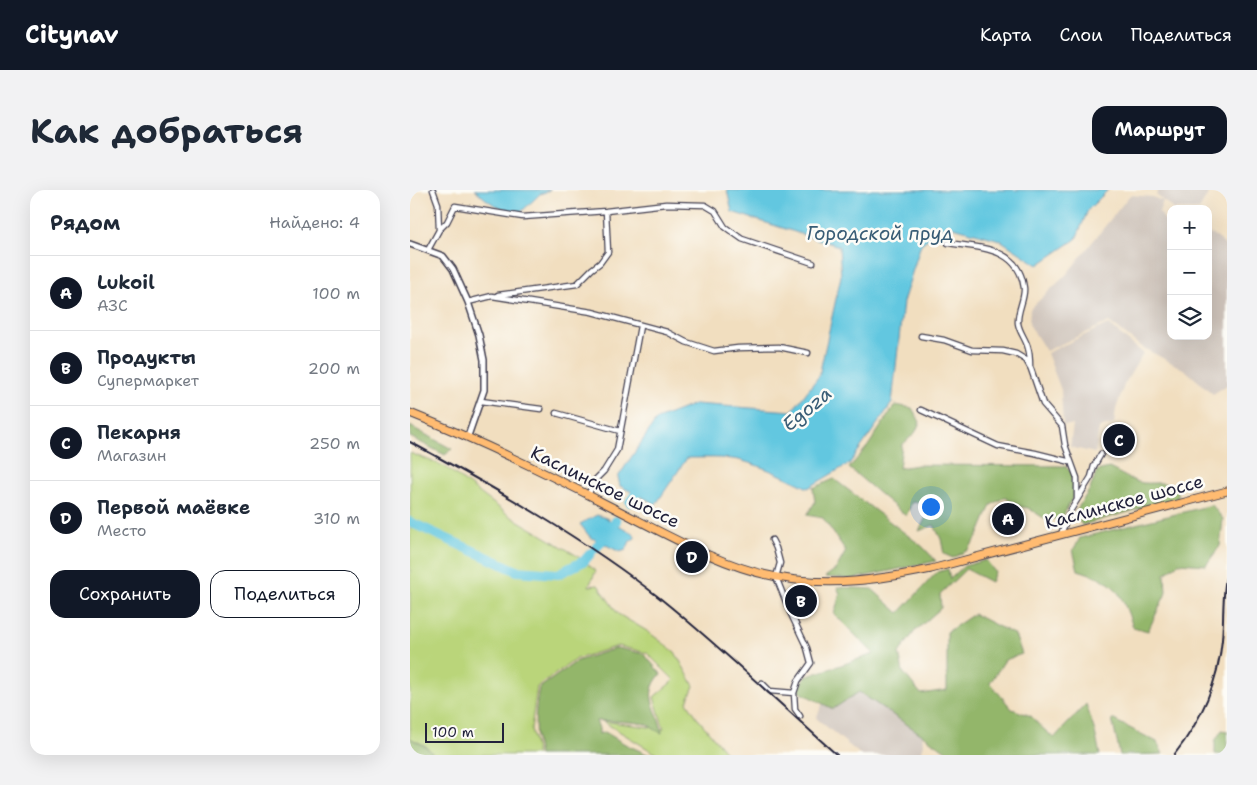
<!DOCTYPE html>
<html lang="ru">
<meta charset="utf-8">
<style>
:root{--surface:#fff;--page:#f2f2f3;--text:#1f2937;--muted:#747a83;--line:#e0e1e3;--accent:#111827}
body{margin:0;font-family:"Shantell Sans",sans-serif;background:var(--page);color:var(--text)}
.controls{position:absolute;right:15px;top:15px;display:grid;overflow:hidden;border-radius:10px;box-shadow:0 5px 20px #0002}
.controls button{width:45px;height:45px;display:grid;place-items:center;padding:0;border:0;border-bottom:1px solid var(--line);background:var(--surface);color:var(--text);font:25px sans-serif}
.scale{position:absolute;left:15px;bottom:12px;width:79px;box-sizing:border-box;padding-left:5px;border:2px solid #22223b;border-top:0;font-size:14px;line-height:18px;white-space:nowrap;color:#22223b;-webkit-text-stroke:4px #fdfcf7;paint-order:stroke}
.you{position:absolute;left:520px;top:316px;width:18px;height:18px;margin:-12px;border:4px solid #fff;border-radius:50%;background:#1a73e8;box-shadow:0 0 0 8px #1a73e833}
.badge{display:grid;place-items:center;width:32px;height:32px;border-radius:50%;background:var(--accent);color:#fff;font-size:16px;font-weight:700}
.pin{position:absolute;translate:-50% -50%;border:2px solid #fff;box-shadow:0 1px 5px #0006}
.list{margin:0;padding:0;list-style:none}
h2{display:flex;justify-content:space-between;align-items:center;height:65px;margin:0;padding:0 20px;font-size:21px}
h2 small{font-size:16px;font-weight:400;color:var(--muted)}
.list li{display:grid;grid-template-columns:32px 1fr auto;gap:15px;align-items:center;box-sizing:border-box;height:75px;padding:0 20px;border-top:1px solid var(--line)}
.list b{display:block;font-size:19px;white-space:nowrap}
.list p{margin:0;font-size:16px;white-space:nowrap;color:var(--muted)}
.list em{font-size:16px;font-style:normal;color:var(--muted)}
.actions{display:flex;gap:10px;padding:15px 20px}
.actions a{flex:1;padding:11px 0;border:1px solid var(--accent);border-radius:15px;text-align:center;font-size:18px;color:var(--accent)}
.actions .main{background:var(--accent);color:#fff}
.icon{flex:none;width:28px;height:28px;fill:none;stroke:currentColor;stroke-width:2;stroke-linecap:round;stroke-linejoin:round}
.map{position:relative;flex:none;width:817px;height:565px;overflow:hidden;border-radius:15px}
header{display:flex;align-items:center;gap:30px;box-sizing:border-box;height:70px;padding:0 25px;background:var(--accent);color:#fff}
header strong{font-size:24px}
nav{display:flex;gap:28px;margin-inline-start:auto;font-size:18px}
.intro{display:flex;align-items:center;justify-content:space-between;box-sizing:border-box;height:120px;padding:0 30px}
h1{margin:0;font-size:35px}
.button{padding:12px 22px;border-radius:15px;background:var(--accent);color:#fff;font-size:18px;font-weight:700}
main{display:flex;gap:30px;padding:0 30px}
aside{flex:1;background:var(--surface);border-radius:15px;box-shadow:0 5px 20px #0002}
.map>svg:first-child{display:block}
.industrial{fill:#cdc2b9}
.green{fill:#bad57a;stroke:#6e7c5a}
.forest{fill:#93b66a;stroke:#5a6c52}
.water{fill:#62c7e0;stroke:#42748e}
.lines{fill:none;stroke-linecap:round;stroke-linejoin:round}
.river{stroke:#62c7e0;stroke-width:10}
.minor-casing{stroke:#413e4f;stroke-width:7}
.tertiary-casing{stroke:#413e4f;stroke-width:8}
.primary-casing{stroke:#413e4f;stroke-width:9}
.minor{stroke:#fff;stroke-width:4.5}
.tertiary{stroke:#fff;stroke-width:5}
.primary{stroke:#ffbb71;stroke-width:7}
.rail{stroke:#22223b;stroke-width:2}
.labels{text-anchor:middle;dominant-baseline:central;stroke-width:5;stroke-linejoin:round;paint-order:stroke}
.street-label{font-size:18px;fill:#22223b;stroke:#fdfcf7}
.water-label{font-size:19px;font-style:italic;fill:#385c75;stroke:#fdfcf7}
</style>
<header>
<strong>Citynav</strong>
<nav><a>Карта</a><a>Слои</a><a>Поделиться</a></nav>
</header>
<div class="intro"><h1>Как добраться</h1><a class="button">Маршрут</a></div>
<main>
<aside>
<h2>Рядом<small>Найдено: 4</small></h2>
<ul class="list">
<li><span class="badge">A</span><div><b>Lukoil</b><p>АЗС</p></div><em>100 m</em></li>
<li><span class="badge">B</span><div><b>Продукты</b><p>Супермаркет</p></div><em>200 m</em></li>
<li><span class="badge">C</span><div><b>Пекарня</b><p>Магазин</p></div><em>250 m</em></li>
<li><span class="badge">D</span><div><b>Первой маёвке</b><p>Место</p></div><em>310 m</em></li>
</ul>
<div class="actions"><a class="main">Сохранить</a><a>Поделиться</a></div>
</aside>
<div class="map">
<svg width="817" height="565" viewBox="0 0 817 565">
<rect width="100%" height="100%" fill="#fdfcf7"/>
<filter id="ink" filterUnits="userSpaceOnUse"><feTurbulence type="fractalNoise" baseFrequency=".02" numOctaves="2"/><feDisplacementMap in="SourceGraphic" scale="10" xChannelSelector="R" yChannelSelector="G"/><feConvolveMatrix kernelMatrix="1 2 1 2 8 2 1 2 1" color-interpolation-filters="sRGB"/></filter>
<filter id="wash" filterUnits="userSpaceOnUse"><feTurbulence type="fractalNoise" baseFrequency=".0096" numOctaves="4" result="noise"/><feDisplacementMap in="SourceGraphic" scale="20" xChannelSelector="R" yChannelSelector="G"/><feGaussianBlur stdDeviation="1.12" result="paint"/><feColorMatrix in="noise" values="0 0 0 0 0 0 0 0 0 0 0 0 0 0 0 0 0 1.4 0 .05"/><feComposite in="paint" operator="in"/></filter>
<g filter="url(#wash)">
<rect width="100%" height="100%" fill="#f1debf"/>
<path class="industrial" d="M749 0H801L789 19H764L746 5Z
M720 5 742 7 753 11 749 22 761 39V146H798V43L807 47 817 57V195L803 204 775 180 730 156 699 132 636 161 619 134 620 119 656 85Z
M698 134 733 163 714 195 706 219 704 234 689 238 685 263 660 257 663 235H653L651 200 637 163Z
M450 497 512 535 513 558 509 565H451L406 528 415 509Z"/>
<path class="green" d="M0 263 34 276 100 326 166 365 186 381 179 396 188 395 208 424 237 441 265 462 284 496 277 512 289 530 318 565H248L192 531 254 539 244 507 264 490 237 463 208 456 166 469 127 497 121 539 127 565H24L16 556 0 548Z"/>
<path class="forest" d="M485 215 502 218 510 232 505 243 492 255 489 278 507 275 655 276 665 286 664 305 652 328 637 330 618 318 606 316 595 307 581 315 568 346 558 360 543 368 534 364 531 349 524 335 509 341 522 315 502 312 496 326 439 278 458 256Z
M0 236 42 259 35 265 0 247Z
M699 278C710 283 721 291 733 293 750 294 752 290 768 299V308L672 335 664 324 680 299 687 281Z
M424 289 513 357 526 371 442 389 415 387 426 379 436 361 413 328 397 325 405 312 403 298Z
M802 315 813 329 810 356 796 375 769 373 755 384 756 403 738 441 723 437C710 400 707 392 668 380L663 360 670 348Z
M576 370 585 382 581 392 556 379 530 404 531 418 505 441 489 463 493 482 511 504 537 500V442L564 424 605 445 612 464 595 470 580 493 602 519 621 526 629 535 644 548 676 514 685 542 690 565H542L449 502 423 519 388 501 395 487 464 464 424 424 430 404 427 397 462 399 489 423 527 382 538 379 540 389 554 376Z
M207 458 234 464 251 484C230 507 250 520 252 543 246 541 243 538 238 535 233 532 193 530 186 531L189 538V544L195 542 215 554 239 565H129C123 542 125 521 129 498L167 471Z
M702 529 747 552 753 564 710 565Z
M812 540 817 541V565L805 564V551Z
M0 548 16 557 24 565H0Z"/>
<path class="water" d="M65 0H141L130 4 111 22C89 20 81 14 65 0Z
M317 0H698L678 20 666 49 628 75 590 50 536 35 511 54 493 112 482 213 440 273 398 298C376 287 352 276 329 270 312 267 294 268 277 268L246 314 210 296 208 287 247 229 285 214 382 221 409 186 431 86 429 56 322 22Z
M187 325 196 328 224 344 225 348 220 351 216 360 210 362 180 347 170 334Z"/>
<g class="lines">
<path class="river" d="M220 312 233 294
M0 332 107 381 148 384 174 371 181 363
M186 358 206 331"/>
</g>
</g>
<g filter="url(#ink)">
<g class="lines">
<defs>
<path id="minor" d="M23 0 28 14 29 40 37 32 45 16 113 27 196 21 256 14 295 15 305 21 315 37 332 49 403 73
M538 53C570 58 609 57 614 98 615 109 607 121 608 133 609 142 616 149 618 158 620 164 620 171 620 177
M18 60 29 40
M88 105 167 94 182 79 190 73 198 62 196 21
M58 112 82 106 182 122 257 142 276 152 304 161 328 158 369 157 398 163
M511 146 534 150 562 160 593 161 606 164 616 170 621 179 633 214 652 236 655 255 667 288V309
M71 211 131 219
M511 220 588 256 625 263 661 272
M146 223 210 241
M178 305 186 289 194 281 207 260 230 136
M651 344 659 323 681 287 684 276 691 264
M352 493 360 501 384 503 388 491 401 473 397 458 380 422 366 387 370 373 366 358 362 350
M384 503 385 519 390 526"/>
<path id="tertiary" d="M0 54 33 66 43 79 58 112 69 145 74 170V200L58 246"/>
<path id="primary" d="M0 223C68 250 134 282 200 316 250 341 311 377 367 387 421 397 468 390 521 379L817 301"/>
</defs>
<use href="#minor" class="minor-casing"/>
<use href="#tertiary" class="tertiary-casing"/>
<use href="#primary" class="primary-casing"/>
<use href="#minor" class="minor"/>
<use href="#tertiary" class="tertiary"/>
<use href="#primary" class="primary"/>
<path class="rail" d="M0 252C85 298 175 349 251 409 312 458 369 513 427 565
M764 565C791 531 808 493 812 450 814 428 812 404 817 382"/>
</g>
</g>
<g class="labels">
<g class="street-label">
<text transform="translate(195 297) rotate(26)">Каслинское шоссе</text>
<text transform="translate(714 312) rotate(-15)">Каслинское шоссе</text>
</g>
<g class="water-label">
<text x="470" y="43">Городской пруд</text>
<text transform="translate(397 219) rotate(-40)">Egoza</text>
</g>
</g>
</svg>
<div class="controls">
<button>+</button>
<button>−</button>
<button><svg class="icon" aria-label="layers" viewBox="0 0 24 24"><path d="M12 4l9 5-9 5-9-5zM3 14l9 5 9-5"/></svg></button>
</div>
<div class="scale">100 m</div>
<div class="you"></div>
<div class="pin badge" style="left:598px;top:329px">A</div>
<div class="pin badge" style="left:391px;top:411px">B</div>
<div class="pin badge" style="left:709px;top:250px">C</div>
<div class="pin badge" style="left:282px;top:367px">D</div>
</div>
</main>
